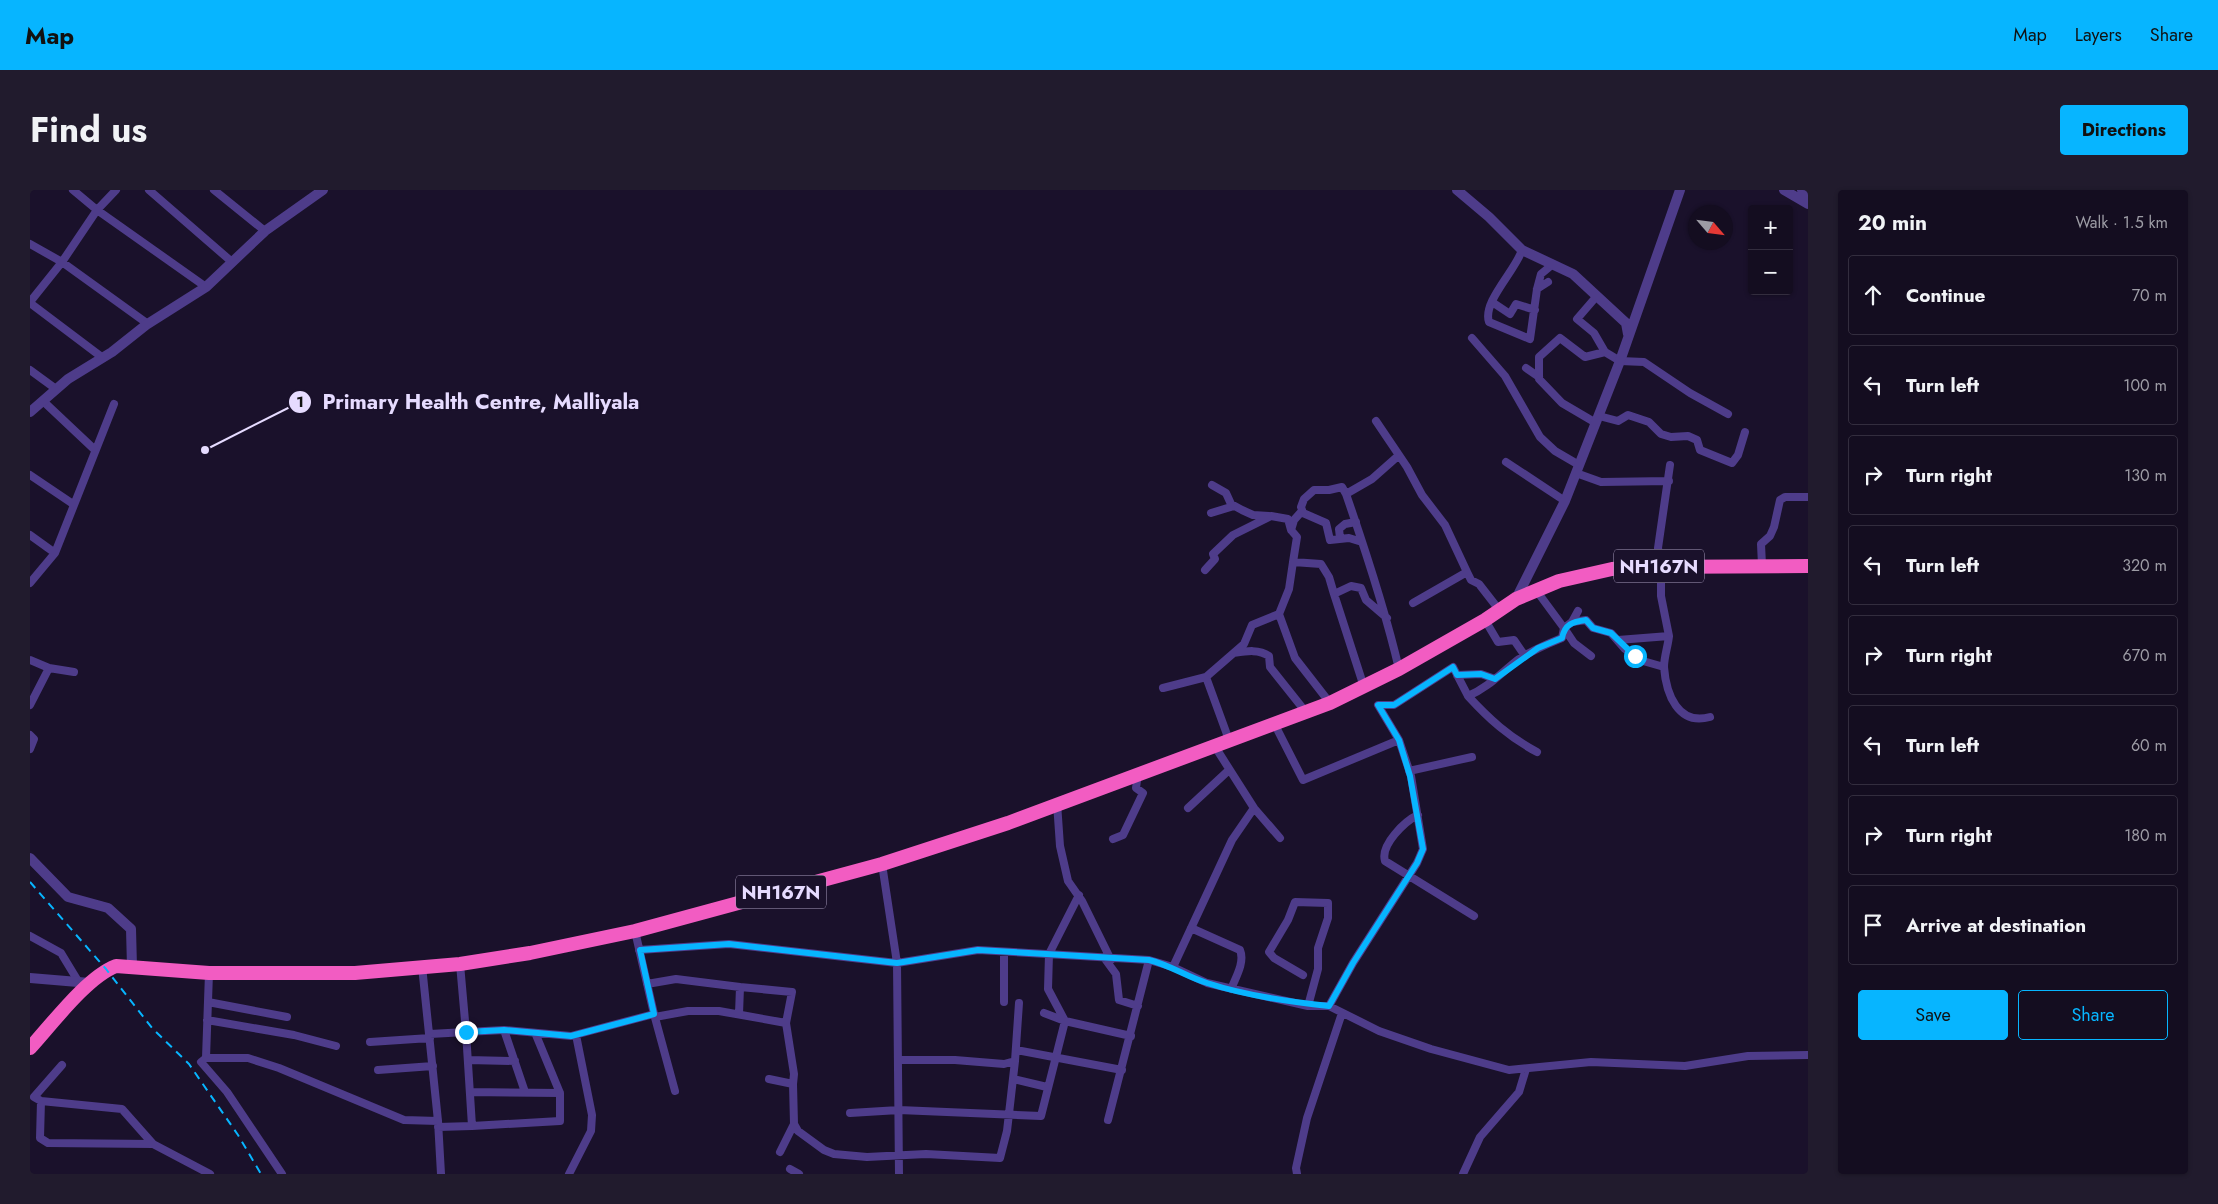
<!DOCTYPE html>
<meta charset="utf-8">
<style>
:root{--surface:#140d20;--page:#211b2d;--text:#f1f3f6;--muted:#9d9ca5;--line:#332d3e;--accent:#07b5ff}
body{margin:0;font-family:Jost,sans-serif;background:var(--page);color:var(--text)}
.controls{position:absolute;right:15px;top:15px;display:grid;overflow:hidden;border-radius:5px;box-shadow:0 1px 4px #0004}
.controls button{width:45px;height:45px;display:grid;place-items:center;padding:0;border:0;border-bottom:1px solid var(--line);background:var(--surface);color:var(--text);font:25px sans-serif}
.compass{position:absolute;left:1658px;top:15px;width:45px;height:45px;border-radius:50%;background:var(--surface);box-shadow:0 1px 4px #0004;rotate:118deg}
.stop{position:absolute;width:15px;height:15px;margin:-11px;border:4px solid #07b5ff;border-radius:50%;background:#fff}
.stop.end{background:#07b5ff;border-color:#fff;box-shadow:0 1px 5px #0008}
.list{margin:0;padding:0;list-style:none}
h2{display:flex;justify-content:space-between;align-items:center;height:65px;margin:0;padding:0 20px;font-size:21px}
h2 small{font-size:16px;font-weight:400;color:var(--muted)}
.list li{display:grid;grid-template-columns:32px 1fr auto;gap:15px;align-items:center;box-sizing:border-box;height:80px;margin:0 10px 10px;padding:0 10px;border:1px solid var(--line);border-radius:5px}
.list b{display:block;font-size:19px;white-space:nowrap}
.list em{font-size:16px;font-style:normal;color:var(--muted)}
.actions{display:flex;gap:10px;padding:15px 20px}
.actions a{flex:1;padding:11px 0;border:1px solid var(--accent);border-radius:5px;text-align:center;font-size:18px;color:var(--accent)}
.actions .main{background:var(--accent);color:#111}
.icon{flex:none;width:28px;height:28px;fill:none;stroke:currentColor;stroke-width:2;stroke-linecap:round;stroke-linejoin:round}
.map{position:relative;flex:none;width:1778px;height:984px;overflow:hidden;border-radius:5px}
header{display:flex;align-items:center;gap:30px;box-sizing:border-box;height:70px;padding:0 25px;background:var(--accent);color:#111}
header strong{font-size:24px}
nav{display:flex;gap:28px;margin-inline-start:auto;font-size:18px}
.intro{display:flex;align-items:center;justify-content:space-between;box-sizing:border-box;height:120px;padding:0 30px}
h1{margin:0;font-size:35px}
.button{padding:12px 22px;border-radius:5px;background:var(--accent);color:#111;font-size:18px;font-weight:700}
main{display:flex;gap:30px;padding:0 30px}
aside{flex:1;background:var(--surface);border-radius:5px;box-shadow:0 1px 4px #0004}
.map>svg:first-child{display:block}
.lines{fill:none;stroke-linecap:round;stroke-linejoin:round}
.minor{stroke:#4e3c8a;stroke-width:8}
.tertiary{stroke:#4e3c8a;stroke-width:10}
.trunk{stroke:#f25cc2;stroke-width:14}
.rail{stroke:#07b5ff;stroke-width:2;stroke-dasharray:8 6;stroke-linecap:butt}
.route{stroke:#07b5ff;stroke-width:6}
.labels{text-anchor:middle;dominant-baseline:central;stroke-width:4;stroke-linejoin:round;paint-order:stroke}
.shield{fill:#1a112b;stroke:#a99ebf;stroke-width:1}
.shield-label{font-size:19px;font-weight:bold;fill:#e6dbff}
.leader{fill:none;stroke:#e6dbff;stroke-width:2}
.callout-dot{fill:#e6dbff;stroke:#1a112b;stroke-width:2}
.mark-label{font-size:15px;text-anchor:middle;font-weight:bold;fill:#111}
.callout-label{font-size:21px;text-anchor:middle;font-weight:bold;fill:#e6dbff;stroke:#1a112b;stroke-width:4;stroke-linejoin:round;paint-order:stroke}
</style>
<header>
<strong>Map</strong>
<nav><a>Map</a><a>Layers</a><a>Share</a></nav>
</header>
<div class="intro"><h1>Find us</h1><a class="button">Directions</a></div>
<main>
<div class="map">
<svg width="1778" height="984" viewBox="0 0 1778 984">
<rect width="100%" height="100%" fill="#1a112b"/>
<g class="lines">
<path class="minor" d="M43 0 67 20 176 97
M119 0 202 72
M184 0 235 41
M0 54 32 72 118 134
M1492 60C1486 80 1452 112 1459 132L1500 149 1507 99 1511 84 1523 74
M1507 99 1518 92
M1566 107 1547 129 1564 143 1575 162 1590 171 1614 172 1660 203 1698 224
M0 112 32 72 67 20 86 0
M1462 112 1480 124 1486 114 1505 120
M0 113 73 168
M1442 148 1475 186 1510 247 1525 261 1549 275
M1496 178 1509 187
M0 180 26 199
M13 211 65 260
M1569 226 1588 231 1598 225 1619 232 1631 244 1641 247 1658 246 1667 250 1670 260 1702 273 1708 265 1715 242
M1346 231 1377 277 1392 305 1415 335 1437 382
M1566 233 1532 213 1509 189V167L1530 148 1555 167 1575 162
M1476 272 1535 311
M1546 283 1571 292 1639 291
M0 285 43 314
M1182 295 1196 303 1201 314 1212 320 1223 325 1239 326
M1316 304 1342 289 1368 266
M1181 323 1204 316
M0 345 25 363
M1310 348 1309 339 1315 334 1326 332
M1332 352 1319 348 1300 350 1296 333 1273 323 1271 317 1274 309 1284 300H1299L1312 297 1316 304C1336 362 1355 419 1369 479
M1263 372 1267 347 1261 340 1264 330 1272 321
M1732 375 1731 354 1740 346 1744 337 1750 310 1755 307H1778
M1175 380 1185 369 1183 364 1203 345 1241 326 1258 329 1261 340
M0 393 25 363 84 214
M1304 404 1334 497
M1383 413 1437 382 1441 390 1449 394 1470 421
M1548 421 1542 432 1534 438 1544 453 1561 466
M1249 424 1265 468 1300 513
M1455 430 1468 452 1484 450 1495 466
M1542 432 1556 430 1563 438 1581 443 1595 459 1613 471 1634 477
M1639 446 1631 406V376L1628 358 1640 275
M1588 450 1639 446C1638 456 1634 467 1634 477 1636 504 1648 536 1680 527
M1204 463C1217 461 1229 459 1239 466L1240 477 1275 521
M0 470 19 478 44 482
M1427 485 1451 484 1465 489
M1176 487 1214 454 1222 435 1249 424 1259 399 1263 372 1291 374 1299 387 1304 404 1321 396 1331 398 1336 410 1357 428
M1133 498 1176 487 1199 550
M1438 506C1459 529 1479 547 1507 562
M0 515 19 478
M1244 533 1273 590 1369 550
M0 545 4 549 0 559
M1379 581 1442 567
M1027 613 1030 656 1038 691 1052 711 1081 770
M1158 618 1199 580
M1224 618 1250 648
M1388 625C1375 631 1350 655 1355 671L1444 726
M1083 649 1093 645 1113 603 1106 598 1108 583
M852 674 867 773 948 760 1119 770 1143 777 1177 793 1278 816H1299L1349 841 1401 859 1479 880 1561 872 1655 876 1718 866 1778 865
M1161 738 1210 760C1215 772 1206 787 1201 799
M605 741 624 824 645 901
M0 746 31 763 48 791
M609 760 699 754 867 773 869 984
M974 762V812
M1075 769 1086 784 1089 810 1108 816
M392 776 408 931
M1143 777 1202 650 1224 618 1184 555
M179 783 176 868 171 872 197 902 252 984
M1273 785 1244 768 1239 762 1258 730 1265 712 1298 713V728L1288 758V779L1278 816
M617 794 646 789 710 797 709 824
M710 797 762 802 756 833
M178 812 257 827
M1299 816 1323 773 1387 673 1393 659 1381 586 1369 550 1348 515H1364L1423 477 1438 506C1458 498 1472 482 1489 469 1503 460 1517 454 1532 448L1534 438 1506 400
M1014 823 1035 831 1018 799 1019 764 1049 705
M625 827 658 821H689L756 833 764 884 763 894 739 889
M177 830 264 845 306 856
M474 840 495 902
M400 844 436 842 430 774
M506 845 530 903V931L442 936 436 842 474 840 541 846 624 824
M340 852 400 848
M986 860 1092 880
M176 868H218L249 878 374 930 408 931 411 984
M438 870 485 871
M985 871 989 813
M32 875 4 907 11 911 92 919 123 954 180 984
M348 880 403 876
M983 889 1017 897
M763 894 764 934 768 941 794 960 804 964 837 967 896 964 970 968 977 941 985 871 974 874 925 870H869
M440 902 530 903
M11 911 10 948 18 953 123 954
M820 923 869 920 1011 926 1035 831 1101 846
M1078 930 1119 770
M408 937 442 936
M750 962 764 934
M760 979 769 984
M539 984 561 941 562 925 546 845
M1267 984 1266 978 1277 928 1312 823
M1433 984 1450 947 1489 902 1496 879"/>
<path class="tertiary" d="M1427 0 1459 27 1492 60 1543 84 1596 133 1598 144
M1754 0 1778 14
M1772 0 1778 4
M0 222 38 189 82 162 116 135 176 97 235 41 293 0
M1486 409 1535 311 1590 171 1650 0
M0 668 38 707 78 718 101 739 102 777
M0 788 60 793"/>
<path class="trunk" d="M0 858C22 834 57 787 86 776L179 783H325L430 774 500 763 605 741 852 674 978 633 1300 513 1369 479 1455 430 1486 409 1529 391 1582 379 1608 377 1778 376"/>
<path class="rail" d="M0 692 76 779 122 838 159 874 208 945 231 984"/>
</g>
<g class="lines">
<path class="route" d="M436 842 474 840 541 846 624 824 610 760 699 754 867 773 948 760 1119 770C1140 775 1157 787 1177 793 1214 805 1260 812 1299 816L1323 773 1387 673 1393 659 1380 586 1369 550 1348 515H1364L1423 477 1427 485 1451 484 1465 489 1508 458 1532 448C1535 434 1542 432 1556 430L1563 438 1581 443 1605 466"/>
</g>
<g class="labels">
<g class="shield">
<rect x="1584" y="359.5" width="90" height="33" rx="4"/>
<rect x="706" y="685.5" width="90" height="33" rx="4"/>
</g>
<g class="shield-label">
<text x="1629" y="376">NH167N</text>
<text x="751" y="702">NH167N</text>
</g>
</g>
<path class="leader" d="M175 260L270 212"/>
<g class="callout-dot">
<circle cx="175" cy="260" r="5"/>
<circle cx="270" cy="212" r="12"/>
</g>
<g class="mark-label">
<text x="270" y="217">1</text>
</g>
<g class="callout-label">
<text x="451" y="219">Primary Health Centre, Malliyala</text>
</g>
</svg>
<div class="controls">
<button>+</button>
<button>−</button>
</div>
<svg class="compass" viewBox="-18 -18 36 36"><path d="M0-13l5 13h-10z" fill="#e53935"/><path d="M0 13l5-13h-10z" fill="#9d9ca5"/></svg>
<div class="stop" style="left:1605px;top:466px"></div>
<div class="stop end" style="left:436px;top:842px"></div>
</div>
<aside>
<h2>20 min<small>Walk · 1.5 km</small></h2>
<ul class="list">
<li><svg class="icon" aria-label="ahead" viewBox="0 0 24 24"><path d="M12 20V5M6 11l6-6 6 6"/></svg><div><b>Continue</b></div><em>70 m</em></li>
<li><svg class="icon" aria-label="left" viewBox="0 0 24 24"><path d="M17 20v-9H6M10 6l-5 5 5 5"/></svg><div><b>Turn left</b></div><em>100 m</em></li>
<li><svg class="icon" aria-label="right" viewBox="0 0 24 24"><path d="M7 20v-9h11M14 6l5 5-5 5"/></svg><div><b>Turn right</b></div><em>130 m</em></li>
<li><svg class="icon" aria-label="left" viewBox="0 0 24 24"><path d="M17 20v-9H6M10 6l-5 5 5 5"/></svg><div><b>Turn left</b></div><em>320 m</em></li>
<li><svg class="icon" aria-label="right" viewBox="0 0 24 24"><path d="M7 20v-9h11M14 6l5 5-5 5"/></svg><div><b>Turn right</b></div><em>670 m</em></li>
<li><svg class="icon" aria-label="left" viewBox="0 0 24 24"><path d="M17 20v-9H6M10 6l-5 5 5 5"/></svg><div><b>Turn left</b></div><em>60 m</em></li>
<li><svg class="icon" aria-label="right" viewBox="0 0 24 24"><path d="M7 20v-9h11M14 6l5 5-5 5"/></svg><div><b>Turn right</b></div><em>180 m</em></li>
<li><svg class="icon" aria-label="arrive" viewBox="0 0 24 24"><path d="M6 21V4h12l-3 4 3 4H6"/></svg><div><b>Arrive at destination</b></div></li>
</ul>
<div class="actions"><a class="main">Save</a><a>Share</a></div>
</aside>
</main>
